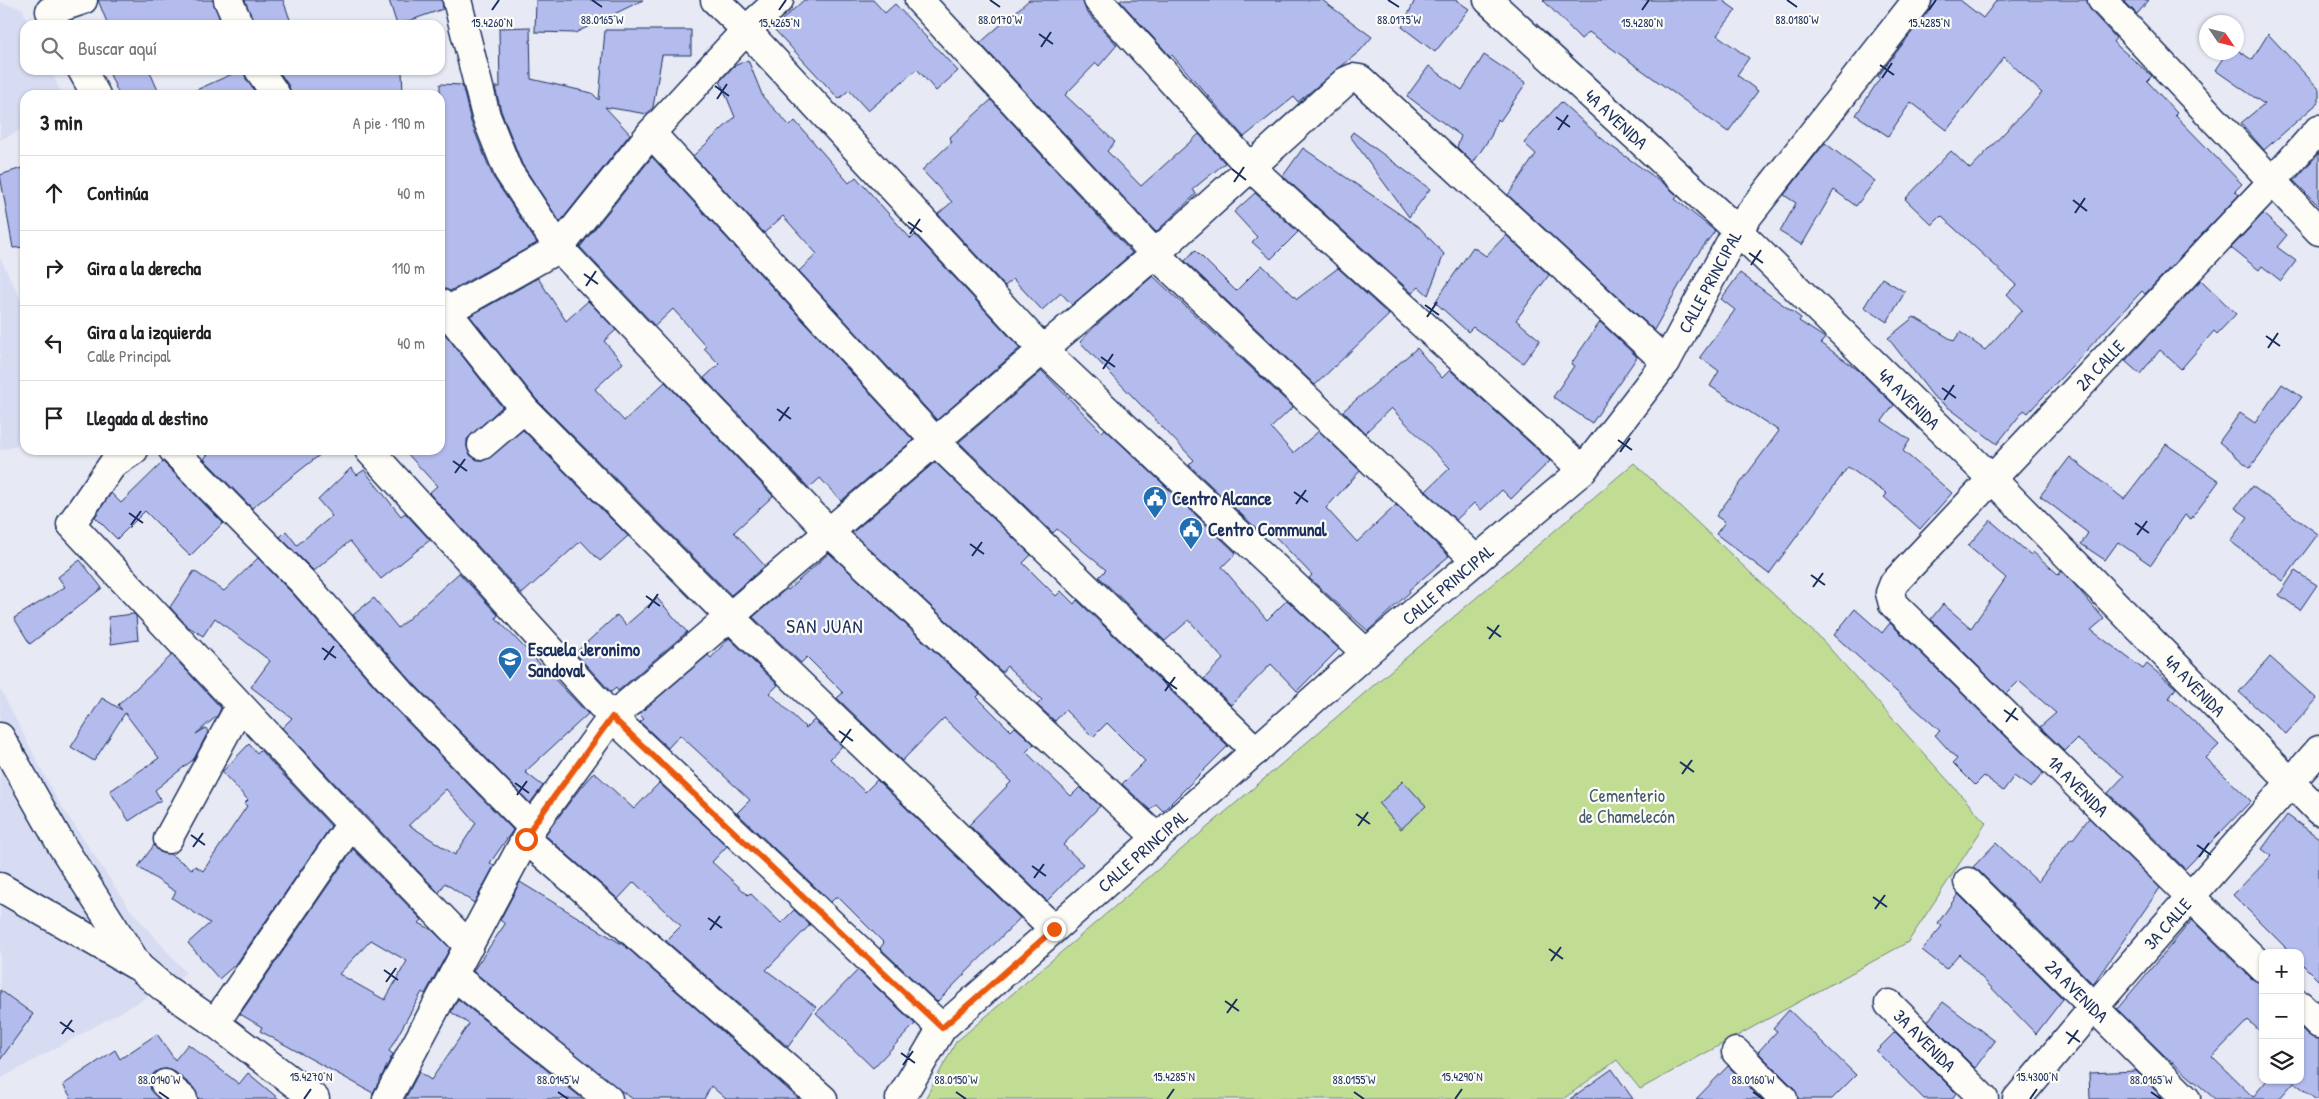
<!DOCTYPE html>
<html lang="es">
<meta charset="utf-8">
<style>
:root{--surface:#fff;--page:#f2f2f2;--text:#202124;--muted:#757577;--line:#e0e0e0}
body{margin:0;font-family:"Patrick Hand",sans-serif;background:var(--page);color:var(--text)}
.controls{position:absolute;right:15px;bottom:15px;display:grid;overflow:hidden;border-radius:10px;box-shadow:0 1px 4px #0004}
.controls button{width:45px;height:45px;display:grid;place-items:center;padding:0;border:0;border-bottom:1px solid var(--line);background:var(--surface);color:var(--text);font:25px sans-serif}
.compass{position:absolute;left:2199px;top:15px;width:45px;height:45px;border-radius:50%;background:var(--surface);box-shadow:0 1px 4px #0004;rotate:125deg}
.stop{position:absolute;width:15px;height:15px;margin:-11px;border:4px solid #ea580c;border-radius:50%;background:#fff}
.stop.end{background:#ea580c;border-color:#fff;box-shadow:0 1px 5px #0008}
.list{margin:0;padding:0;list-style:none}
h2{display:flex;justify-content:space-between;align-items:center;height:65px;margin:0;padding:0 20px;font-size:21px}
h2 small{font-size:16px;font-weight:400;color:var(--muted)}
.list li{display:grid;grid-template-columns:32px 1fr auto;gap:15px;align-items:center;box-sizing:border-box;height:75px;padding:0 20px;border-top:1px solid var(--line)}
.list b{display:block;font-size:19px;white-space:nowrap}
.list p{margin:0;font-size:16px;white-space:nowrap;color:var(--muted)}
.list em{font-size:16px;font-style:normal;color:var(--muted)}
.icon{flex:none;width:28px;height:28px;fill:none;stroke:currentColor;stroke-width:2;stroke-linecap:round;stroke-linejoin:round}
.map{position:relative;flex:none;width:2319px;height:1099px;overflow:hidden}
.search{position:absolute;background:var(--surface);box-shadow:0 1px 4px #0004;left:20px;top:20px;width:425px;height:55px;display:flex;align-items:center;gap:12px;box-sizing:border-box;padding:0 18px;border-radius:15px;color:var(--muted);font-size:19px}
.panel{position:absolute;background:var(--surface);box-shadow:0 1px 4px #0004;left:20px;top:90px;width:425px;height:365px;border-radius:15px}
.map>svg:first-child{display:block}
.built{fill:#d7dcf2}
.green{fill:#c1dd94;stroke:#6e8679}
.building{fill:#b3bced;stroke:#1b2f5e;fill-rule:evenodd}
.lines{fill:none;stroke-linecap:round;stroke-linejoin:round}
.minor-casing{stroke:#1b2f5e;stroke-width:31}
.minor{stroke:#fdfcf7;stroke-width:28}
.route{stroke:#ea580c;stroke-width:6}
.ticks{fill:none;stroke:#1b2f5e;stroke-width:2}
.labels{text-anchor:middle;dominant-baseline:central;stroke-width:4.5;stroke-linejoin:round;paint-order:stroke}
.street-label{font-size:18px;fill:#1b2f5e;stroke:#fdfcf7}
.poi-label{font-size:18px;font-weight:bold;fill:#1b2f5e;stroke:#fdfcf7;text-anchor:start}
.park-label{font-size:18px;fill:#445a6c;stroke:#fdfcf7}
.neighbourhood-label{font-size:19px;letter-spacing:1px;fill:#1b2f5e;stroke:#fdfcf7}
.ticks-label{font-size:12px;text-anchor:middle;fill:#1b2f5e;stroke:#fdfcf7;stroke-width:4.5;stroke-linejoin:round;paint-order:stroke}
</style>
<div class="map">
<svg width="2319" height="1099" viewBox="0 0 2319 1099">
<rect width="100%" height="100%" fill="#e7e9f4"/>
<filter id="ink" filterUnits="userSpaceOnUse"><feTurbulence type="fractalNoise" baseFrequency=".02" numOctaves="2"/><feDisplacementMap in="SourceGraphic" scale="10" xChannelSelector="R" yChannelSelector="G"/><feConvolveMatrix kernelMatrix="1 2 1 2 8 2 1 2 1" color-interpolation-filters="sRGB"/></filter>
<g filter="url(#ink)">
<path class="built" d="M0 3 22 8 29 25H25V70H51L62 95H25V128L0 140Z
M0 258 25 308V444L0 450Z
M0 688 55 796 129 908 186 973 164 988 0 1079Z"/>
<path class="green" d="M1634 463 1823 641 1986 823 1908 942 1640 1089 1617 1060 1563 1099H925L956 1042Z"/>
<path class="building" d="M98 0H213L222 25H108Z
M245 0H283L292 25H254Z
M389 0H442L443 9 397 25Z
M536 0H643L575 33 535 32Z
M804 0H873L885 13 895 4 958 71 936 91 917 69 868 111 849 90 839 99 773 28Z
M1029 0H1083L1086 11 1117 45 1099 66 1096 63 1065 95 1115 142 1107 151 1141 186 1199 134 1225 163 1193 189 1196 194 1156 232 980 43Z
M1119 0H1322L1372 37 1360 51 1298 102 1294 97 1244 137 1172 55 1170 56Z
M1415 0H1456L1469 9 1435 52 1402 27Z
M1543 0H1722L1736 10 1717 35 1749 58 1737 75 1758 91 1728 132 1589 32 1581 39Z
M1932 0H1960L1983 18 1997 0H2087L2091 11 2116 38 2113 42 2152 76 2147 81 2177 113 2175 115 2242 184 2235 191 2239 195 2145 294 2142 291 2028 413 2024 410 1997 444 1933 396 1888 338 1914 317 1954 341 1960 332 1985 350 2022 310 2007 294 2016 285 1941 216 1932 225 1905 199 1951 151 1970 169 2042 93 2004 57 1947 130 1911 102 1888 136 1856 115 1880 78 1878 76 1929 10Z
M2123 0H2149L2137 14Z
M530 27 531 79 592 93 599 100 605 30H691V55H662L653 107 647 114 605 107 630 134 560 222 522 164 501 111 495 87H500L499 28Z
M2268 34 2319 89V102L2264 150 2241 123 2264 104 2215 70 2227 52H2236V49L2252 60Z
M1484 55 1526 83 1500 121 1498 119 1491 136 1473 163 1457 147 1461 136 1407 96 1429 66 1462 90Z
M748 60 763 97 790 126 795 121 849 183 856 177 911 239 915 235 1020 348 937 420 799 271 817 254 783 216 764 233 693 156 735 117 720 81 734 66Z
M108 70H149L160 95H119Z
M241 70H244L246 79 255 92 248 95H185Z
M278 70H402L403 95H291L289 86Z
M440 84 462 85 471 122 493 177 537 243 450 291 440 288Z
M991 100 1132 253 1072 305 1061 293 1042 310 1013 279 1005 286 938 214 952 202 922 170 952 142 949 138Z
M1561 102 1608 144 1663 183 1678 196 1675 199 1715 231 1694 259 1654 330 1508 195 1536 154 1524 143Z
M1353 132 1430 189 1409 217 1350 136Z
M1825 143 1875 181 1856 206 1834 190 1802 245 1780 232 1796 203 1784 195Z
M1303 148 1420 228 1444 254 1428 295 1419 287 1412 293 1283 176Z
M2319 153V206L2294 181Z
M652 157 913 440 841 501 820 478 809 488 704 378 719 364 704 348 706 346 673 309 655 326 580 247Z
M25 167V247L13 248 0 175Z
M1255 193 1298 232 1271 259 1252 242 1257 237 1234 212Z
M2263 214 2287 235 2277 247 2296 261 2281 281 2262 266 2259 270 2231 248Z
M1506 235 1549 275 1516 320 1540 340 1523 363 1473 327 1468 332 1435 302 1473 247 1486 256Z
M1195 250 1236 291 1262 265 1297 299 1338 268 1389 315 1315 385 1185 261Z
M1740 273 1801 318 1799 321 1825 338 1821 343 1858 370 1894 405 1882 421 1910 440 1903 451 1952 493 1920 529 1884 497 1887 494 1848 467 1769 574 1716 534 1725 522 1716 516 1779 431 1710 386 1719 371 1700 357 1735 310 1721 299Z
M1153 276 1293 407 1271 428 1293 453 1319 431 1360 471 1326 508 1357 542 1396 505 1449 556 1409 590 1410 592 1368 631 1309 578 1312 575 1267 528 1263 527 1259 531 1189 465 1194 460 1080 342 1093 328Z
M538 278 566 321 588 301 616 330 604 341 623 363 595 389 624 421 665 382 773 496 734 532 765 566 731 595 536 399 470 316Z
M1882 278 1905 292 1887 322 1864 307Z
M2201 280 2236 314 2217 334 2214 331 2181 369 2160 350 2140 374 2125 361Z
M1600 322 1637 357 1592 423 1553 397 1574 366 1571 364Z
M442 330 502 407 467 439V447L470 455 477 460H485L523 430 628 536 600 561 581 541 522 594 429 493 437 486 404 450H440V331Z
M1417 348 1442 378 1450 370 1550 461 1511 499 1502 490 1481 510 1474 503 1456 520 1426 491 1450 468 1391 408 1365 433 1343 411Z
M1042 371 1102 432 1105 429 1236 553 1222 567 1267 620 1287 600 1339 649 1297 691 1271 664 1231 705 1204 679 1223 659 1189 620 1165 641 1099 577 1106 570 1057 529 1053 533 959 442Z
M2282 384 2302 397 2250 468 2219 442 2240 413 2255 423Z
M2166 444 2219 481 2191 519 2185 515 2151 565 2118 542 2105 560 2081 544 2088 533 2040 496 2070 457 2124 499Z
M211 450H326L252 508 204 459Z
M163 462 223 523 190 556 145 511 117 539 95 517 111 493 121 503Z
M935 462 1031 555 1023 563 1056 596 1061 591 1074 604 1077 600 1228 746 1163 811 1156 804 1150 810 1122 784 1145 761 1107 723 1093 737 1065 710 1055 721 1037 705 1042 700 1007 666 1002 672 852 533Z
M351 468 357 475 364 470 401 516 405 513 430 540 381 579 350 541 314 571 280 537 286 531 297 545 332 516 318 500Z
M2252 486 2318 534 2283 581 2230 541 2248 517 2235 508Z
M1990 520 2031 555 2033 552 2059 575 2061 571 2075 585 2104 619 2091 630 2143 669 2147 664 2176 688 2169 698 2219 745 2206 758 2251 801 2185 869 2108 793 2124 776 2077 739 2065 751 2040 727 2056 713 2019 681 2006 694 1931 619 1943 604 1971 628 2006 578 1968 546Z
M829 553 980 694 977 697 1011 731 1015 727 1034 744 1026 752 1071 796 1080 787 1100 806 1063 845 1083 864 1047 901 969 825 1011 782 944 718 902 761 837 698 843 693 807 657 801 663 753 617 786 589 788 590Z
M258 558 292 593 393 707 513 830 490 863 494 866 474 903 445 883 439 893 282 728 292 718 251 687 270 661 215 618 203 636 187 626 170 607 194 571 224 591ZM446 789 476 823 455 855 409 825Z
M80 560 102 588 30 644 14 618 65 587 58 577Z
M2295 571 2317 585 2300 610 2279 595Z
M459 573 498 615 496 618 588 714 525 772 543 786 530 803 415 685 353 615 374 598 398 628Z
M657 598 687 632 618 691 616 688 611 692 575 653 617 615 626 625Z
M1855 609 1882 633 1890 623 2043 773 2031 788 2014 776 2003 791 1984 776 1975 785 1953 763 1957 759 1935 735 1940 731 1834 635Z
M134 614 136 616 138 640 111 644 108 617Z
M729 638 778 685 770 693 806 728 814 720 842 746 830 759 865 792 877 780 1020 918 937 1002 880 948 884 943 837 896 831 902 737 813 750 800 680 735 668 748 640 722 644 719 639 714 708 655 711 658Z
M172 655 221 708 218 715 196 734 206 728 208 732 194 759 155 790 161 800 129 821 110 791 159 758 125 713 94 761 71 747 102 698 122 710 118 705Z
M2270 657 2317 699 2286 734 2239 692Z
M249 744 257 753 260 750 331 826 237 963 219 979 188 943 210 923 172 898 176 892 138 867 154 845 161 853 170 854 192 869 195 866 203 871 247 806 244 804 248 800 222 772Z
M594 772 634 809 659 783 727 846 712 862 748 895 750 893 781 923 794 910 810 925 766 970 816 1007 788 1047 666 941 681 926 634 882 618 899 545 835 581 787Z
M1403 781 1426 806 1401 829 1379 804Z
M2287 815 2319 838V981L2300 962V953H2291L2233 895 2271 856 2262 849Z
M2089 818 2160 888 2093 984 1979 871 1973 867 1996 843 2038 882 2071 838 2073 839Z
M353 849 422 920 419 923 432 930 450 948 425 994 422 992 389 1051 393 1054 373 1093 260 1031 262 1027 240 1014ZM371 940 407 961 385 1000 339 974Z
M520 882 625 946 799 1099H726L711 1086 704 1099H633L620 1090 473 971 505 924 500 920Z
M1958 894 2063 999 2036 1034 1959 954 1946 969 1922 950 1942 926 1938 923Z
M2192 920 2252 979 2263 983V1034L2248 1020 2212 1057 2253 1097 2267 1080H2300V1027L2308 1035 2319 1039V1099H2315L2294 1082 2279 1099H2215L2165 1056 2117 1009Z
M858 970 915 1024 873 1068 816 1013Z
M0 990 33 1014 0 1060Z
M458 999 583 1099H405L419 1072 431 1080 469 1024 451 1012Z
M1943 1002 1995 1041 1975 1068 1928 1021Z
M1789 1010 1856 1075 1832 1099H1798L1794 1088 1758 1052 1777 1031 1773 1028Z
M1895 1032 1956 1093 1952 1099H1924L1876 1051Z
M157 1034 175 1060 188 1044 239 1084 248 1073 279 1099H198L193 1087 175 1072 167 1069 159 1070 153 1074 150 1081 151 1090 159 1099H72L63 1085 115 1050 120 1059Z
M1728 1066 1761 1099H1696Z
M1612 1069 1633 1099H1570Z
M2136 1071 2164 1099H2090L2089 1073Z"/>
<g class="lines">
<defs>
<g id="minor">
<path d="M228 0 239 25"/>
<path d="M457 0 486 116 508 171 559 248 829 532 1157 838"/>
<path d="M715 0 746 30 1043 350 1366 653"/>
<path d="M919 0 1155 254 1476 560"/>
<path d="M1098 0 1250 167 1583 470"/>
<path id="s1" d="M1488 0 1737 230 1993 480 2319 811"/>
<path d="M2102 0 2319 231"/>
<path d="M50 11 83 0"/>
<path d="M82 70 96 95"/>
<path d="M259 70 276 95"/>
<path d="M651 133 935 441 1256 751"/>
<path d="M440 303 524 409 730 617 1054 929"/>
<path d="M440 315 559 248 651 133 746 30 779 0"/>
<path d="M482 445 524 409"/>
<path d="M134 450 113 464 71 524 351 824 469 946"/>
<path d="M173 450 303 582 404 696 532 827"/>
<path d="M369 450 612 717 942 1028"/>
<path d="M0 737 62 846 139 967 164 988 215 1023 315 1099"/>
<path d="M168 839 240 706"/>
<path d="M526 839 823 1099"/>
<path id="s2" d="M1968 882 2186 1099"/>
<path d="M0 887 135 965"/>
<path id="s3" d="M2263 968 1893 604 1890 593 1894 583 2272 182 2319 129"/>
<path d="M453 975 608 1099"/>
<path id="s4" d="M1889 1004 1984 1099"/>
<path d="M2300 1005 2319 1024"/>
<path d="M215 1023 351 824"/>
<path d="M1736 1052 1783 1099"/>
<path d="M165 1084 183 1099"/>
<path d="M387 1099 532 827 612 717 1155 254 1346 81 1353 78 1360 79 1666 362"/>
<path id="s5" d="M900 1099 942 1028 1366 653 1583 470 1666 362 1737 230 1917 0"/>
<path id="s6" d="M2017 1099 2094 1007 2319 750"/>
</g>
</defs>
<use href="#minor" class="minor-casing"/>
<use href="#minor" class="minor"/>
</g>
</g>
<g class="lines" filter="url(#ink)">
<path class="route" d="M526 839 532 827 612 717 942 1028 1054 929"/>
</g>
<path class="ticks" d="M592 0 602 7M990 0 1000 7M1388 0 1399 7M1787 0 1797 7M492 10 499 0M779 10 786 0M1642 10 1649 0M1929 10 1936 0M1039 34 1053 44M1041 47 1051 32M1880 65 1894 75M1882 78 1892 63M715 86 729 96M717 99 727 84M1556 117 1570 127M1558 130 1568 115M1232 169 1246 180M1234 182 1244 167M2073 200 2087 211M2075 213 2085 198M908 222 922 232M910 234 920 219M1749 253 1763 263M1751 265 1761 250M584 274 598 284M586 286 596 271M1425 305 1439 315M1427 317 1437 302M2266 336 2280 346M2268 348 2278 333M1101 357 1115 367M1103 369 1113 354M1942 388 1956 398M1944 400 1954 385M777 409 791 419M779 421 789 407M1618 440 1632 450M1620 452 1630 438M453 461 467 471M455 473 465 459M1294 492 1308 502M1296 504 1306 490M129 513 143 523M2135 523 2149 533M131 525 141 511M2137 535 2147 521M970 544 984 554M972 556 982 542M1811 575 1825 585M1813 587 1823 573M646 596 660 606M648 608 658 594M1487 627 1501 637M1489 639 1499 625M322 648 336 658M324 660 334 646M1163 679 1177 689M1165 691 1175 677M2004 710 2018 720M2006 722 2016 708M839 731 853 741M841 743 851 729M1680 762 1694 772M1682 774 1692 760M515 783 529 793M517 795 527 781M1356 814 1370 824M1358 826 1368 812M191 835 205 845M2197 845 2211 855M193 847 203 833M2199 857 2209 843M1032 866 1046 876M1034 878 1044 864M1873 897 1887 907M1875 909 1885 895M708 918 722 928M710 930 720 916M1549 949 1563 959M1551 961 1561 947M384 970 398 980M386 982 396 968M1225 1001 1239 1011M1227 1013 1237 999M60 1022 74 1032M2066 1032 2080 1042M62 1034 72 1020M2068 1044 2078 1030M901 1053 915 1063M903 1065 913 1051M159 1092 169 1099M558 1092 568 1099M956 1092 966 1099M1354 1092 1364 1099M1753 1092 1763 1099M2151 1092 2161 1099M304 1099 311 1089M1167 1099 1174 1089M1455 1099 1462 1089M2030 1099 2037 1089"/>
<defs>
<symbol id="civic-pin" viewBox="-11 -11 22 30"><path d="M0 17L-7.5 6A9.5 9.5 0 1 1 7.5 6Z" fill="#1f6fb2" stroke="#fdfcf7"/><path d="M-.6-6.5H3V-4.5H.6V-3L4-1V1h2V6H-6V1h2V-1L-.6-3ZM-1.2 2.5V6h2.4V2.5Z" fill="#fff"/></symbol>
<symbol id="school-pin" viewBox="-11 -11 22 30"><path d="M0 17L-7.5 6A9.5 9.5 0 1 1 7.5 6Z" fill="#1f6fb2" stroke="#fdfcf7"/><path d="M0-5L7-2L0 1L-7-2ZM-4 1L0 2.5L4 1V4Q0 6-4 4Z" fill="#fff"/></symbol>
</defs>
<g fill-rule="evenodd">
<use href="#civic-pin" x="1141" y="484" width="28" height="38"/>
<use href="#civic-pin" x="1177" y="515" width="28" height="38"/>
<use href="#school-pin" x="496" y="645" width="28" height="38"/>
</g>
<g class="labels">
<g class="street-label">
<text stroke="none"><textPath href="#s1" startOffset="175">4A AVENIDA</textPath></text>
<text stroke="none"><textPath href="#s5" startOffset="1160">CALLE PRINCIPAL</textPath></text>
<text stroke="none"><textPath href="#s3" startOffset="841">2A CALLE</textPath></text>
<text stroke="none"><textPath href="#s1" startOffset="580">4A AVENIDA</textPath></text>
<text stroke="none"><textPath href="#s5" startOffset="755">CALLE PRINCIPAL</textPath></text>
<text stroke="none"><textPath href="#s1" startOffset="985">4A AVENIDA</textPath></text>
<text transform="translate(2078 786) rotate(45)">1A AVENIDA</text>
<text stroke="none"><textPath href="#s5" startOffset="350">CALLE PRINCIPAL</textPath></text>
<text stroke="none"><textPath href="#s6" startOffset="231">3A CALLE</textPath></text>
<text stroke="none"><textPath href="#s2" startOffset="154">2A AVENIDA</textPath></text>
<text stroke="none"><textPath href="#s4" startOffset="51">3A AVENIDA</textPath></text>
</g>
<g class="poi-label">
<text x="1172" y="498">Centro Alcance</text>
<text x="1208" y="529">Centro Communal</text>
<text x="528" y="649">Escuela Jeronimo<tspan x="528" dy="21">Sandoval</tspan></text>
</g>
<g class="park-label">
<text x="1627" y="795">Cementerio<tspan x="1627" dy="21">de Chamelecón</tspan></text>
</g>
<g class="neighbourhood-label">
<text x="825" y="626">SAN JUAN</text>
</g>
</g>
<g class="ticks-label">
<text x="602" y="24">88.0165°W</text>
<text x="1000" y="24">88.0170°W</text>
<text x="1399" y="24">88.0175°W</text>
<text x="1797" y="24">88.0180°W</text>
<text x="492" y="27">15.4260°N</text>
<text x="779" y="27">15.4265°N</text>
<text x="1642" y="27">15.4280°N</text>
<text x="1929" y="27">15.4285°N</text>
<text x="311" y="1081">15.4270°N</text>
<text x="1174" y="1081">15.4285°N</text>
<text x="1462" y="1081">15.4290°N</text>
<text x="2037" y="1081">15.4300°N</text>
<text x="159" y="1084">88.0140°W</text>
<text x="558" y="1084">88.0145°W</text>
<text x="956" y="1084">88.0150°W</text>
<text x="1354" y="1084">88.0155°W</text>
<text x="1753" y="1084">88.0160°W</text>
<text x="2151" y="1084">88.0165°W</text>
</g>
</svg>
<div class="controls">
<button>+</button>
<button>−</button>
<button><svg class="icon" aria-label="layers" viewBox="0 0 24 24"><path d="M12 4l9 5-9 5-9-5zM3 14l9 5 9-5"/></svg></button>
</div>
<svg class="compass" viewBox="-18 -18 36 36"><path d="M0-13l5 13h-10z" fill="#e53935"/><path d="M0 13l5-13h-10z" fill="#757577"/></svg>
<div class="stop" style="left:526px;top:839px"></div>
<div class="stop end" style="left:1054px;top:929px"></div>
<div class="search"><svg class="icon" aria-label="search" viewBox="0 0 24 24"><circle cx="10" cy="10" r="6"/><path d="M15 15l6 6"/></svg>Buscar aquí</div>
<section class="panel">
<h2>3 min<small>A pie · 190 m</small></h2>
<ul class="list">
<li><svg class="icon" aria-label="ahead" viewBox="0 0 24 24"><path d="M12 20V5M6 11l6-6 6 6"/></svg><div><b>Continúa</b></div><em>40 m</em></li>
<li><svg class="icon" aria-label="right" viewBox="0 0 24 24"><path d="M7 20v-9h11M14 6l5 5-5 5"/></svg><div><b>Gira a la derecha</b></div><em>110 m</em></li>
<li><svg class="icon" aria-label="left" viewBox="0 0 24 24"><path d="M17 20v-9H6M10 6l-5 5 5 5"/></svg><div><b>Gira a la izquierda</b><p>Calle Principal</p></div><em>40 m</em></li>
<li><svg class="icon" aria-label="arrive" viewBox="0 0 24 24"><path d="M6 21V4h12l-3 4 3 4H6"/></svg><div><b>Llegada al destino</b></div></li>
</ul>
</section>
</div>
